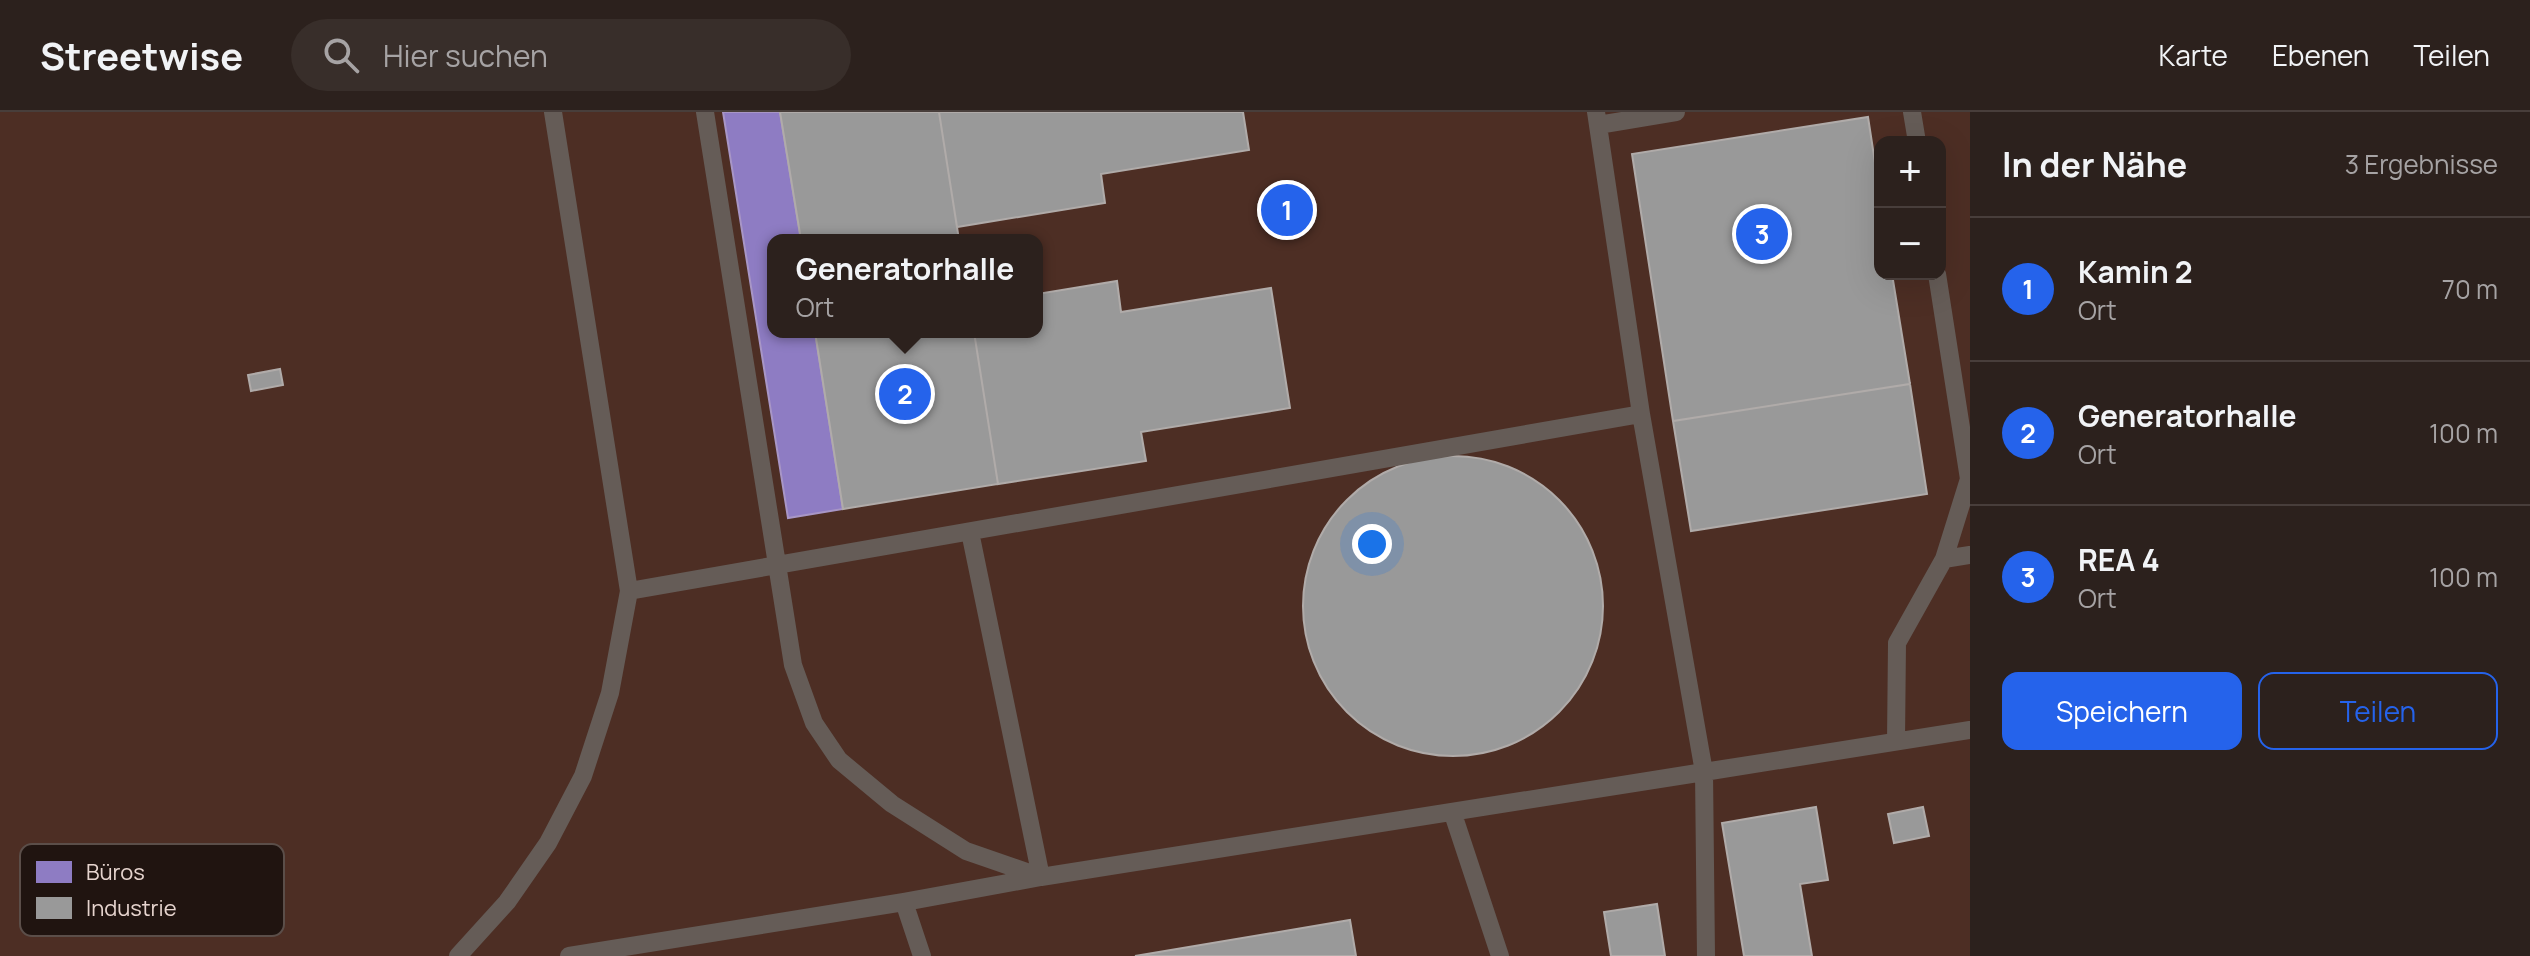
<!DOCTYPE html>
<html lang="de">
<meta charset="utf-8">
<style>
:root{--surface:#2c211d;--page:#382e2a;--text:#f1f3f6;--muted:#a6a3a4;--line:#483e3b;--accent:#2563eb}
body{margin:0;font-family:Manrope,sans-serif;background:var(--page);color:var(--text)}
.controls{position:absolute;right:24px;top:24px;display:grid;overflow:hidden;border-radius:16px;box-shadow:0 8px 32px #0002}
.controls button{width:72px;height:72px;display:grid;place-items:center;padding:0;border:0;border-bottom:2px solid var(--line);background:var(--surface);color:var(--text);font:40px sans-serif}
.you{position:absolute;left:1372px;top:432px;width:28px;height:28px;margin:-20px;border:6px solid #fff;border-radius:50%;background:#1a73e8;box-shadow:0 0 0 12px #1a73e833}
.badge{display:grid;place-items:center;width:52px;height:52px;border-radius:50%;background:var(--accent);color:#fff;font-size:26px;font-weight:700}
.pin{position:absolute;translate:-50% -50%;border:4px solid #fff;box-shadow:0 2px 8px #0006}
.popup{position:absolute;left:767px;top:122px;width:276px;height:104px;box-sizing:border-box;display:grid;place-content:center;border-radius:16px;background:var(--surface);filter:drop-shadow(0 2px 6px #0005);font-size:26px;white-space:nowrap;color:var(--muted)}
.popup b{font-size:30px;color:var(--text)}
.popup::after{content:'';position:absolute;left:50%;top:100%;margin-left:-16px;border:16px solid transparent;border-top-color:var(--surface)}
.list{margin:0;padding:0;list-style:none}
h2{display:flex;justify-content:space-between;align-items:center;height:104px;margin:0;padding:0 32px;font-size:34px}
h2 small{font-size:26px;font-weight:400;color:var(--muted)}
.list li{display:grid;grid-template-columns:52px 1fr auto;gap:24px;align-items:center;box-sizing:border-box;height:144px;padding:0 32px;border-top:2px solid var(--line)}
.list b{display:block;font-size:30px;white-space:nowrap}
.list p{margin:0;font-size:26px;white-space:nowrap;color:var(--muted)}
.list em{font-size:26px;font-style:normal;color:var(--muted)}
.actions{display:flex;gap:16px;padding:24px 32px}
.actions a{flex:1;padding:18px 0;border:2px solid var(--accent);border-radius:16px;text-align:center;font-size:28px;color:var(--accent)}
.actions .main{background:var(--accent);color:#fff}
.icon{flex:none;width:44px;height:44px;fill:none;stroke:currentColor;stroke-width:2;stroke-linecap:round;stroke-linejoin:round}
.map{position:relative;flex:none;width:1970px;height:844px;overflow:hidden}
header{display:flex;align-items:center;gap:48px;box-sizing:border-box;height:112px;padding:0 40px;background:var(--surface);border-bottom:2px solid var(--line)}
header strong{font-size:38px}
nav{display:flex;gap:44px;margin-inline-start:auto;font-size:28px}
.search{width:560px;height:72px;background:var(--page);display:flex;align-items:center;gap:20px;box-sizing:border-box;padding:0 28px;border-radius:44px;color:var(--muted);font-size:30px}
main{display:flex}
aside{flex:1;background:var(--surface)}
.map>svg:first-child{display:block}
.built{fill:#4d2e24;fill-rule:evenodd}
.offices{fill:#8e7cc3;stroke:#a896c6;stroke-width:2}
.industry{fill:#999;stroke:#b0aba9;stroke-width:2}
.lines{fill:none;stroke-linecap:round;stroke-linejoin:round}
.service{stroke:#655c57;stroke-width:18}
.key{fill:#201410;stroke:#5b4e49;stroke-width:2}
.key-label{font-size:22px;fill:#e6d4ce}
</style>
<header>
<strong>Streetwise</strong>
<div class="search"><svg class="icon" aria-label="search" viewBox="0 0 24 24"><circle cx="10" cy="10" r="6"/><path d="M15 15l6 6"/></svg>Hier suchen</div>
<nav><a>Karte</a><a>Ebenen</a><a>Teilen</a></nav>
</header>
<main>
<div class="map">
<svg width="1970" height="844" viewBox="0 0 1970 844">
<rect width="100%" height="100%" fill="#3a2c27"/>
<path class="built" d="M0 0H1970V844H0ZM1880 30H1940V162H1880ZM773 128H1037V220H773Z"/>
<path class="offices" d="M723 0H780L801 128H773V220H815L843 397 788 406Z"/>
<path class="industry" d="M780 0H939L959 128H801Z
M939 0H1243L1249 38 1101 62 1105 91 957 115Z
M1868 5 1880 83V162H1892L1910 272 1673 309 1632 42Z
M1258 98a29 29 0 1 1 58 0a29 29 0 1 1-58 0Z
M1117 169 1121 200 1271 176 1290 296 1141 320 1146 349 998 372 974 220H1037V182Z
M815 220H974L998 372 843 397Z
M280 257 283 273 251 279 248 263Z
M1910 272 1927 382 1691 419 1673 309Z
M1303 494a150 150 0 1 1 300 0a150 150 0 1 1-300 0Z
M1816 695 1828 768 1800 772 1812 844H1744L1722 711Z
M1923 695 1929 724 1894 731 1888 702Z
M1657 792 1665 844H1611L1604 800Z
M1350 808 1356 844H1135Z"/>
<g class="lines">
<path class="service" d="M705 0 793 553 814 611 839 648 892 692 966 739 1041 765 970 420
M1596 0 1641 302 1704 660 1970 618
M1912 0 1917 30
M1598 13 1676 0
M1944 447 1970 443
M629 479 1641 302
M1896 629 1897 531 1944 447 1969 367 1937 162
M1453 702 1500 844
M904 790 922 844
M458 844 507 790 548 731 583 664 610 581 629 479 553 0
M569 844 904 790 1041 765 1704 660 1706 844"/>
</g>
<rect x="20" y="732" width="264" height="92" rx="12" class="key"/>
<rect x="36" y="749" width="36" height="22" fill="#8e7cc3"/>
<rect x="36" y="785" width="36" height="22" fill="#999"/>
<g class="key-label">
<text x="86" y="768">Büros</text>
<text x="86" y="804">Industrie</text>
</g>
</svg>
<div class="controls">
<button>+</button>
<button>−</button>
</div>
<div class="you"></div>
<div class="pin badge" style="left:1287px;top:98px">1</div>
<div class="pin badge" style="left:905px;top:282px">2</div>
<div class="popup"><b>Generatorhalle</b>Ort</div>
<div class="pin badge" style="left:1762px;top:122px">3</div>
</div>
<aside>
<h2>In der Nähe<small>3 Ergebnisse</small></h2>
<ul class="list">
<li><span class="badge">1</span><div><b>Kamin 2</b><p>Ort</p></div><em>70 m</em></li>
<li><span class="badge">2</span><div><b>Generatorhalle</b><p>Ort</p></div><em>100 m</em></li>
<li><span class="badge">3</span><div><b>REA 4</b><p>Ort</p></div><em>100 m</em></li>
</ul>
<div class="actions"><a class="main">Speichern</a><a>Teilen</a></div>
</aside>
</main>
